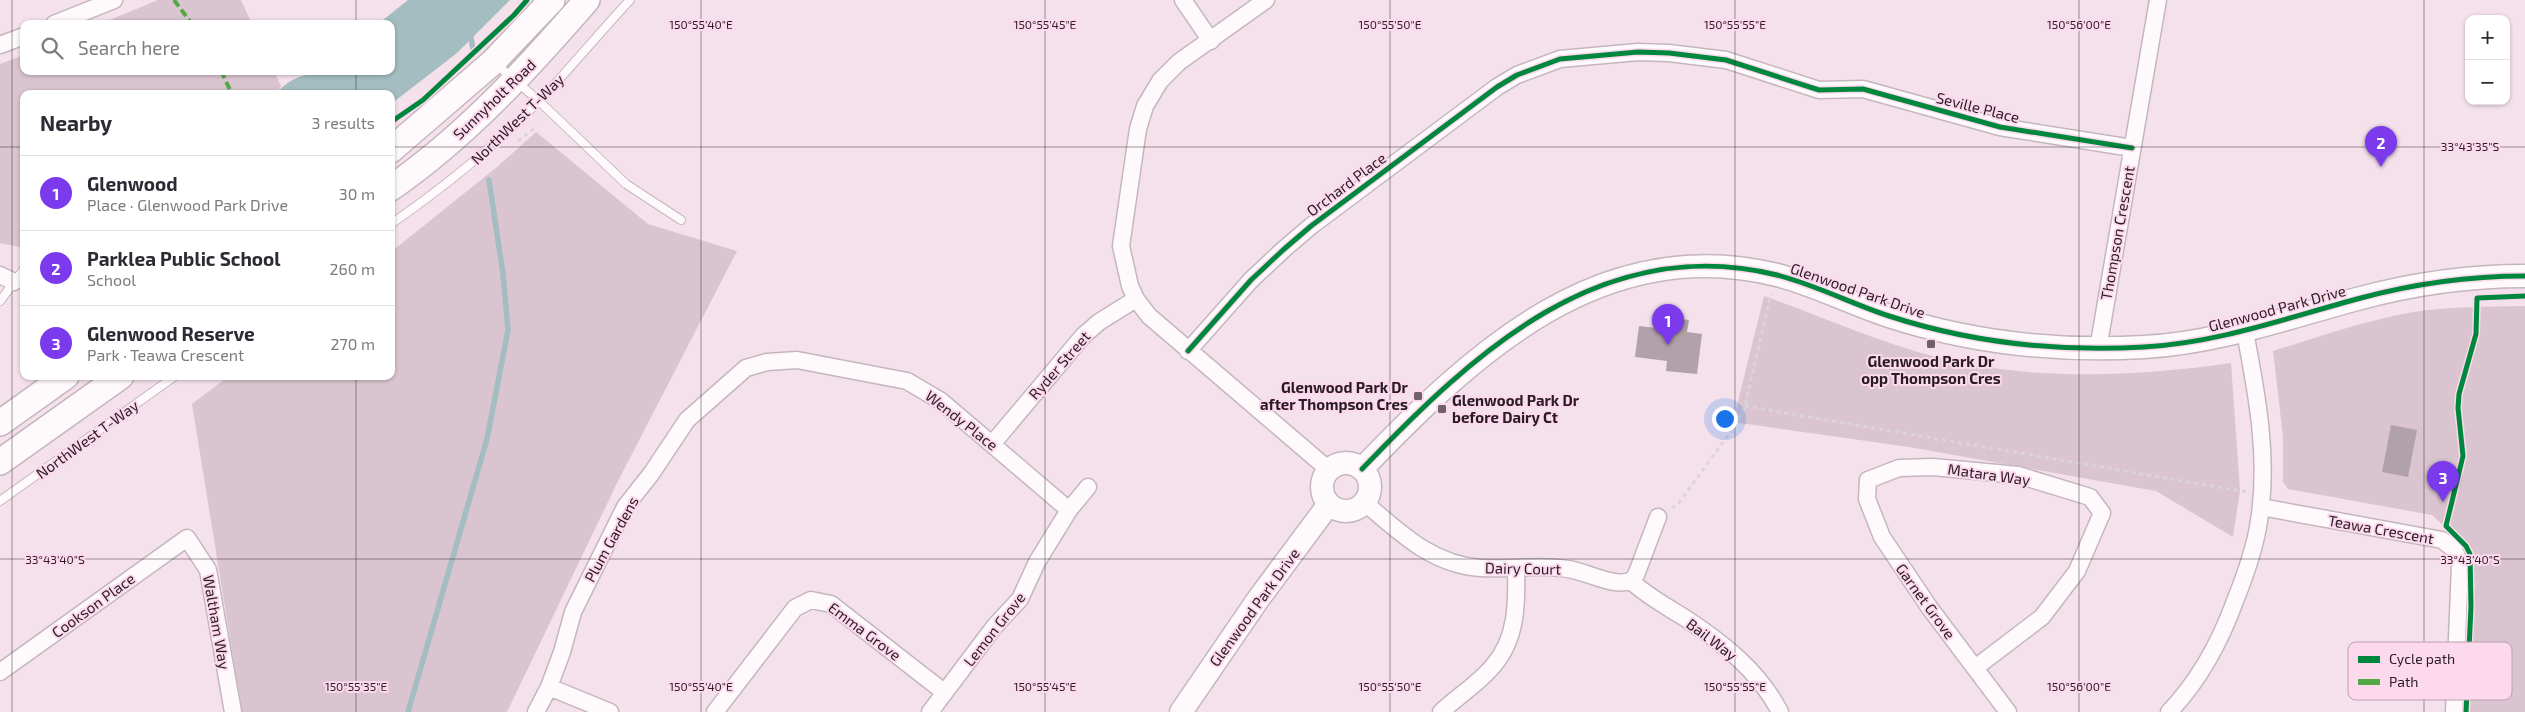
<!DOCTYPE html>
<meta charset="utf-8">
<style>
:root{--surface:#fff;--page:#f7f7f7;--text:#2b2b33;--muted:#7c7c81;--line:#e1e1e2;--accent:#7c3aed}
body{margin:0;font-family:"Exo 2",sans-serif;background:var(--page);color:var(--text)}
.controls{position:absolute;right:15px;top:15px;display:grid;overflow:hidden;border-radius:10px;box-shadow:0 1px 4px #0004}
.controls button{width:45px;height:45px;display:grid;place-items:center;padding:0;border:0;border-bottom:1px solid var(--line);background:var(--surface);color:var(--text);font:25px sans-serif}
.you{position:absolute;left:1724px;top:418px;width:18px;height:18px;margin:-12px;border:4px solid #fff;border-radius:50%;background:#1a73e8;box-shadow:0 0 0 8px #1a73e833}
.badge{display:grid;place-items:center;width:32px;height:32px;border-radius:50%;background:var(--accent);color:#fff;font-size:16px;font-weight:700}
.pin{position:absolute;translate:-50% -41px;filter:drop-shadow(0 1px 2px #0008)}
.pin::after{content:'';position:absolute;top:26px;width:18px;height:15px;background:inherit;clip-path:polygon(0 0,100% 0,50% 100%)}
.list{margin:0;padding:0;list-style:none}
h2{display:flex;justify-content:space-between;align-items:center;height:65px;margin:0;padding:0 20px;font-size:21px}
h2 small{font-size:16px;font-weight:400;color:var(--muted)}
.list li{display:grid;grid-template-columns:32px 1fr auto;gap:15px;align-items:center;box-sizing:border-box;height:75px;padding:0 20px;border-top:1px solid var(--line)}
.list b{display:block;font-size:19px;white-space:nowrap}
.list p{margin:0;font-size:16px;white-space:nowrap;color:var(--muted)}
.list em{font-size:16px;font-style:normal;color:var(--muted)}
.icon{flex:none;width:28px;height:28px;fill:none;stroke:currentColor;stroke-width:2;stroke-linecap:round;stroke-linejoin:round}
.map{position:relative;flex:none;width:2525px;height:712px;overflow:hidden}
.search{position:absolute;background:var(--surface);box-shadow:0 1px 4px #0004;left:20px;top:20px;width:375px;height:55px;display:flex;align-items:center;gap:12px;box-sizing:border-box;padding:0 18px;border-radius:10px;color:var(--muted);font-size:19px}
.panel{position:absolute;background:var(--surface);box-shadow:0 1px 4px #0004;left:20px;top:90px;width:375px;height:290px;border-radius:10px}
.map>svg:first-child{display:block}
.green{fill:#d9c4cf}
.water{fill:#a4bdc0}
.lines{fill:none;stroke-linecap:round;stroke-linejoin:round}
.stream{stroke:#a4bdc0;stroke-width:5.5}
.building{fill:#b1a2aa}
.lane-casing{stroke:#c5b6be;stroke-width:10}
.street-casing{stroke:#c5b6be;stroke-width:19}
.secondary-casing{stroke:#c5b6be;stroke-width:25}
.primary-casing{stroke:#c5b6be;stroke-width:28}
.path{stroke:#dbd4d8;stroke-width:3;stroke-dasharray:4 4;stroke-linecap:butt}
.lane{stroke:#fefafc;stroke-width:8}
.street{stroke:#fefafc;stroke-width:16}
.secondary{stroke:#fefafc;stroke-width:22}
.primary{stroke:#fefafc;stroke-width:25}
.quiet{stroke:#53a943;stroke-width:4;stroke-dasharray:8 4;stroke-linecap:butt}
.cycleway-casing{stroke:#fdd9ed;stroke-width:8}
.cycleway{stroke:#00873e;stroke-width:5}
.ticks{fill:none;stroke:#291c23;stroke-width:1;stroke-opacity:0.45}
.poi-dot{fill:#706169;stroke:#fdd9ed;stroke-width:2}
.labels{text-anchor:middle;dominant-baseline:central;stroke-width:4;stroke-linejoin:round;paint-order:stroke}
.street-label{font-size:15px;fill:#291c23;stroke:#fdd9ed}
.poi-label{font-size:15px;font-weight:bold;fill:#291c23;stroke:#fdd9ed}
.key{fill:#fdd9ed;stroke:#bda0b0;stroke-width:1}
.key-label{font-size:14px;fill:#291c23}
.ticks-label{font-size:12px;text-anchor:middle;fill:#291c23;stroke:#fdd9ed;stroke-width:4;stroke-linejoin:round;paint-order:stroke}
</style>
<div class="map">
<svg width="2525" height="712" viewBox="0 0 2525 712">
<rect width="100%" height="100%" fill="#f5e1ec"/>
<path class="green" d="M158 0H241L252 24H100Z
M24 55V71H274L281 86 277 94H24V248L0 243V64Z
M536 132 648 224 737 251 618 481 507 712H242L192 404 229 376H391V252L497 167Z
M1764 296C1821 316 1877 342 1936 357 2032 381 2133 377 2231 363L2240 490 2233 537 2156 491 1909 447 1733 422Z
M2525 306V712H2463L2474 610 2472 552 2432 515 2288 489 2283 482V437L2273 351C2319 337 2366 320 2414 312 2451 306 2488 307 2525 306Z"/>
<path class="water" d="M408 0H510L457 53 391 104V94H277C297 63 359 71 391 71V24H378Z"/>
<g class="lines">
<path class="stream" d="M470 33 473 49
M408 712 487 439 508 330 503 274 489 180"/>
</g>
<path class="building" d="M1667 317 1689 320 1687 332 1702 334 1697 374 1666 371 1667 361 1635 357 1639 326 1666 329Z
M2391 425 2417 430 2408 477 2382 472Z"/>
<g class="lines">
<defs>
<path id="lane" d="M496 64 539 101 626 184 681 220
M391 224C444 187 493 148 538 102 570 69 599 33 630 0
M0 301 24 269
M0 501 175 376"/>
<path id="street" d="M1183 0 1211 41
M1266 0 1179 62 1160 81 1145 106 1138 129 1121 246 1130 286 1136 299 1149 316 1329 470
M54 24 114 0
M0 45 24 36
M0 275 14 282
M2098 349 2158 0
M1188 351 1251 280 1283 250 1311 226 1497 87 1517 75 1560 59 1638 52 1669 53 1726 60 1819 90 1863 89 2000 127 2132 148
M993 443 1083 336 1099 322 1136 299
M1364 502C1399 532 1432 565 1481 568 1510 570 1539 564 1568 569 1588 572 1612 587 1631 581L1636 575 1658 517
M2261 507 2442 540 2454 549 2460 565 2454 712
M1631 581C1647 596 1666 606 1685 618 1723 643 1759 671 1780 712
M1975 668 2042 617 2077 571 2102 513 2090 497 2018 475 1933 467 1899 468 1868 480 1867 499 1882 537 1929 607 2008 712
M0 672 187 538 208 570 233 712
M549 687 610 712
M536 712 549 687 562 652 573 612 625 507 651 474 687 420 746 368 767 362 797 360 907 381 941 401 1069 510 1088 487
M715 712 795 608 811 600 831 604 944 692
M930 712 994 627 1020 599 1037 562 1069 510
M1441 712C1458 696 1478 684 1493 666 1517 639 1517 603 1516 568
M2169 712C2199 681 2220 642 2235 601 2245 576 2255 549 2259 521 2269 457 2257 395 2245 332"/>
<path id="secondary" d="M1322 487a24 24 0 1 1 48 0a24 24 0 1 1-48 0Z
M1362 469C1474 352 1602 232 1777 275 1816 285 1852 304 1889 316 1972 343 2057 352 2144 347 2218 343 2286 318 2357 299 2412 284 2468 276 2525 276
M1181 712 1259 598 1329 504"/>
<path id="primary" d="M391 150 493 62 552 0
M391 188C466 136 527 69 587 0
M0 423 66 376
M0 462 121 376"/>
</defs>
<use href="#lane" class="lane-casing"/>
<use href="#street" class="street-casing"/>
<use href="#secondary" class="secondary-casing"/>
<use href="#primary" class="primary-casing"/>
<path class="path" d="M518 141 537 126
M1745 406 2247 492
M1672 508 1678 504 1732 430 1744 409 1771 294"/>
<use href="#lane" class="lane"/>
<use href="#street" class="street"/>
<use href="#secondary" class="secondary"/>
<use href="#primary" class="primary"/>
<path class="quiet" d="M174 0 192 24
M221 71 232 94"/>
<defs>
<path id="cycleway" d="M391 122 423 100 514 15 527 0
M1188 351 1251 280 1283 250 1311 226 1497 87 1517 75 1560 59 1638 52 1669 53 1726 60 1819 90 1863 89 2000 127 2132 148
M1362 469C1474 352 1602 232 1777 275 1816 285 1852 304 1889 316 1972 343 2057 352 2144 347 2218 343 2286 318 2357 299 2412 284 2468 276 2525 276
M2466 712 2471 607 2470 554 2466 546 2446 526 2463 456 2458 408 2459 394 2476 334 2477 298 2525 296"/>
</defs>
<use href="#cycleway" class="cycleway-casing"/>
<use href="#cycleway" class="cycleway"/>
</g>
<path class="ticks" d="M12 0V712M356 0V24M701 0V712M1045 0V712M1390 0V712M1735 0V712M2079 0V712M2424 0V712M356 71V94M0 147H24M391 147H2525M356 376V712M0 559H2525"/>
<g class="poi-dot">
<rect x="1926" y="339" width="10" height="10" rx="2.5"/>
<rect x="1413" y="391" width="10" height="10" rx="2.5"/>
<rect x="1437" y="404" width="10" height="10" rx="2.5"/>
</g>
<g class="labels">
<g class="street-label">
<text transform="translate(494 99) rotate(-44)">Sunnyholt Road</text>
<text transform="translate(1978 107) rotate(14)">Seville Place</text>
<text transform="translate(517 119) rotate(-44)">NorthWest T-Way</text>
<text transform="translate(1346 184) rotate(-37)">Orchard Place</text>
<text transform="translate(2117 233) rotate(-80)">Thompson Crescent</text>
<text transform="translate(1858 290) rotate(19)">Glenwood Park Drive</text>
<text transform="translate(2277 308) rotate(-15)">Glenwood Park Drive</text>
<text transform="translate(1059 365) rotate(-49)">Ryder Street</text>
<text transform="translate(962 420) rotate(38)">Wendy Place</text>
<text transform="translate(87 439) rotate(-36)">NorthWest T-Way</text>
<text transform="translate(1989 474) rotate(8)">Matara Way</text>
<text transform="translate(2381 529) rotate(10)">Teawa Crescent</text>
<text transform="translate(611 539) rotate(-61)">Plum Gardens</text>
<text transform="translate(1523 568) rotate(1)">Dairy Court</text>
<text transform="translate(1926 601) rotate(54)">Garnet Grove</text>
<text transform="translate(93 605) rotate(-36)">Cookson Place</text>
<text transform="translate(1254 607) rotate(-54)">Glenwood Park Drive</text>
<text transform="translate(217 622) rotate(80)">Waltham Way</text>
<text transform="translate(994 629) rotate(-52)">Lemon Grove</text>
<text transform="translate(865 631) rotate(37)">Emma Grove</text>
<text transform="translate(1712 639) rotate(37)">Bail Way</text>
</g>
<g class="poi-label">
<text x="1931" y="361">Glenwood Park Dr<tspan x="1931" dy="17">opp Thompson Cres</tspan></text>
<text x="1408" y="387" text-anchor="end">Glenwood Park Dr<tspan x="1408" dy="17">after Thompson Cres</tspan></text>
<text x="1452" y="400" text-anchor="start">Glenwood Park Dr<tspan x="1452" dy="17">before Dairy Ct</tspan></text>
</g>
</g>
<rect x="2348" y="642" width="164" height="58" rx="8" class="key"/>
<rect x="2358" y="656" width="22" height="7" fill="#00873e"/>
<rect x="2358" y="679" width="22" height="6" fill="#53a943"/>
<g class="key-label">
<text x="2389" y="664">Cycle path</text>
<text x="2389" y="687">Path</text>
</g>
<g class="ticks-label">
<text x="701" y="29">150°55'40"E</text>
<text x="1045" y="29">150°55'45"E</text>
<text x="1390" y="29">150°55'50"E</text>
<text x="1735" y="29">150°55'55"E</text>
<text x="2079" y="29">150°56'00"E</text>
<text x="2470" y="151">33°43'35"S</text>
<text x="55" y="564">33°43'40"S</text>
<text x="2470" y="564">33°43'40"S</text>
<text x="356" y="691">150°55'35"E</text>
<text x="701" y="691">150°55'40"E</text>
<text x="1045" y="691">150°55'45"E</text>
<text x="1390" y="691">150°55'50"E</text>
<text x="1735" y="691">150°55'55"E</text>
<text x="2079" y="691">150°56'00"E</text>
</g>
</svg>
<div class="controls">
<button>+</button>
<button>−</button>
</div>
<div class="you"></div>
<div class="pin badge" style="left:1668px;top:345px">1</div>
<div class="pin badge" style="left:2381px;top:167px">2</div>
<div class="pin badge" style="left:2443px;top:502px">3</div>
<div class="search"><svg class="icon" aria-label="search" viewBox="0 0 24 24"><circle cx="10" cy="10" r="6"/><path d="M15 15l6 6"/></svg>Search here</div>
<section class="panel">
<h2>Nearby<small>3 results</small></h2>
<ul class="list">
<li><span class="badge">1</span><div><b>Glenwood</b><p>Place · Glenwood Park Drive</p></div><em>30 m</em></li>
<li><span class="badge">2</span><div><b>Parklea Public School</b><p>School</p></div><em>260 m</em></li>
<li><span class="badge">3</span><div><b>Glenwood Reserve</b><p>Park · Teawa Crescent</p></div><em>270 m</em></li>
</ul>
</section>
</div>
